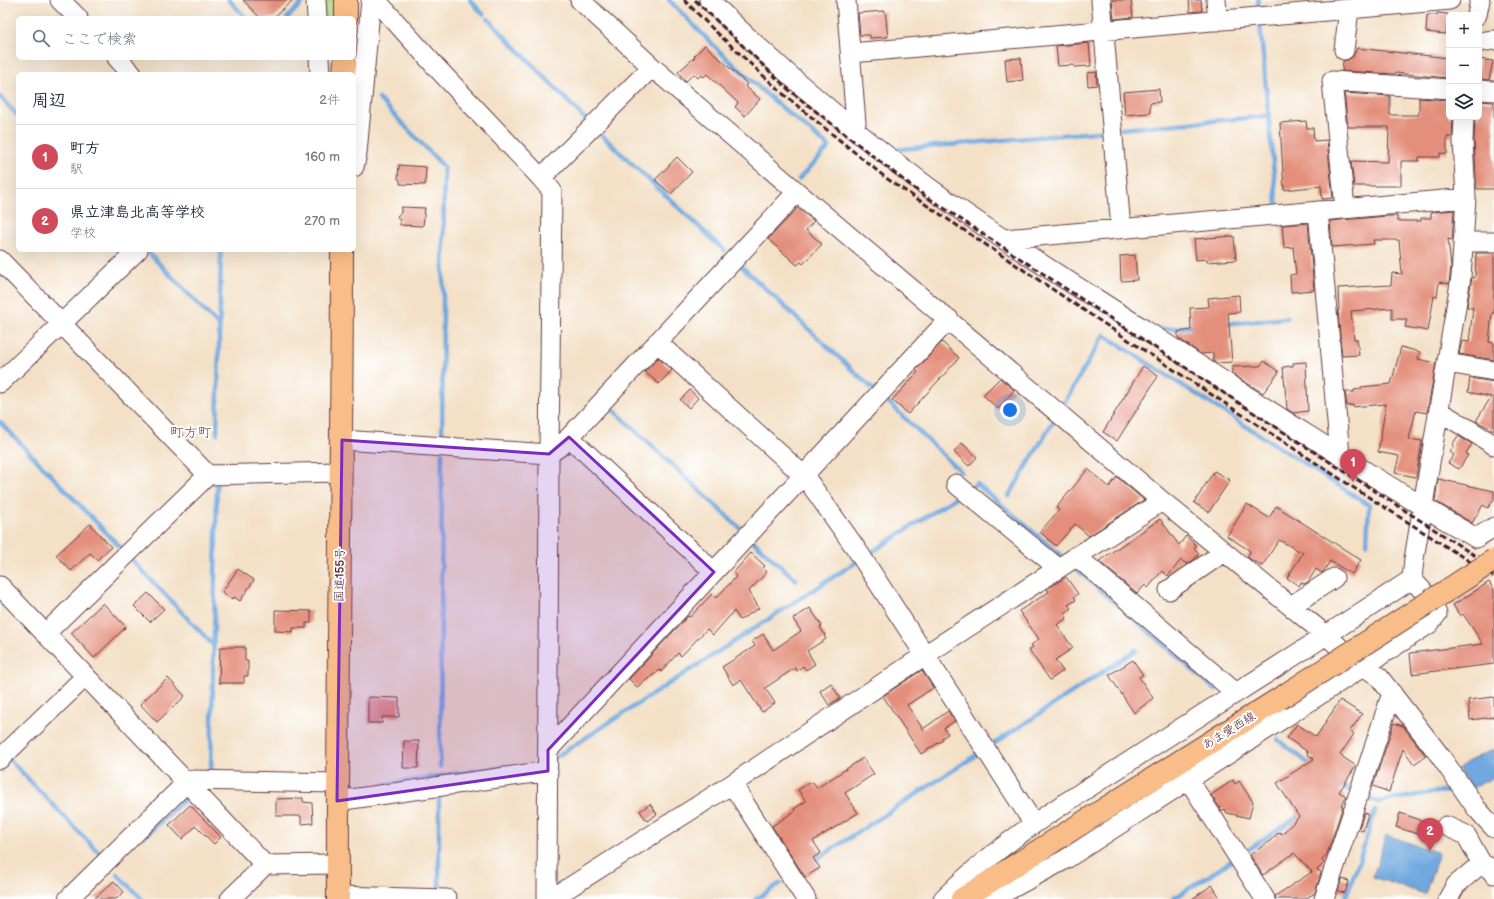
<!DOCTYPE html>
<html lang="ja">
<meta charset="utf-8">
<style>
:root{--surface:#fff;--page:#f6f6f7;--text:#1f2937;--muted:#747a83;--line:#e0e1e3;--accent:#d1495b}
body{margin:0;font-family:"Balsamiq Sans","Klee One",sans-serif;background:var(--page);color:var(--text)}
.controls{position:absolute;right:12px;top:12px;display:grid;overflow:hidden;border-radius:6px;box-shadow:0 4px 16px #0002}
.controls button{width:36px;height:36px;display:grid;place-items:center;padding:0;border:0;border-bottom:1px solid var(--line);background:var(--surface);color:var(--text);font:20px sans-serif}
.you{position:absolute;left:1010px;top:410px;width:14px;height:14px;margin:-10px;border:3px solid #fff;border-radius:50%;background:#1a73e8;box-shadow:0 0 0 6px #1a73e833}
.badge{display:grid;place-items:center;width:26px;height:26px;border-radius:50%;background:var(--accent);color:#fff;font-size:13px;font-weight:700}
.pin{position:absolute;translate:-50% -33px;filter:drop-shadow(0 1px 2px #0008)}
.pin::after{content:'';position:absolute;top:21px;width:14px;height:12px;background:inherit;clip-path:polygon(0 0,100% 0,50% 100%)}
.list{margin:0;padding:0;list-style:none}
h2{display:flex;justify-content:space-between;align-items:center;height:52px;margin:0;padding:0 16px;font-size:17px}
h2 small{font-size:13px;font-weight:400;color:var(--muted)}
.list li{display:grid;grid-template-columns:26px 1fr auto;gap:12px;align-items:center;box-sizing:border-box;height:64px;padding:0 16px;border-top:1px solid var(--line)}
.list b{display:block;font-size:15px;white-space:nowrap}
.list p{margin:0;font-size:13px;white-space:nowrap;color:var(--muted)}
.list em{font-size:13px;font-style:normal;color:var(--muted)}
.icon{flex:none;width:22px;height:22px;fill:none;stroke:currentColor;stroke-width:2;stroke-linecap:round;stroke-linejoin:round}
.map{position:relative;flex:none;width:1494px;height:899px;overflow:hidden}
.search{position:absolute;background:var(--surface);box-shadow:0 4px 16px #0002;left:16px;top:16px;width:340px;height:44px;display:flex;align-items:center;gap:10px;box-sizing:border-box;padding:0 14px;border-radius:6px;color:var(--muted);font-size:15px}
.panel{position:absolute;background:var(--surface);box-shadow:0 4px 16px #0002;left:16px;top:72px;width:340px;height:180px;border-radius:6px}
.map>svg:first-child{display:block}
.green{fill:url(#green-dots);stroke:#7c7a55}
.water{fill:#70a8df;stroke:#5d6485}
.lines{fill:none;stroke-linecap:round;stroke-linejoin:round}
.stream{stroke:#70a8df;stroke-width:4.5}
.building{fill:#e48f7b}
.minor-casing{stroke:#633c42;stroke-width:21}
.major-casing{stroke:#633c42;stroke-width:24}
.highway-casing{stroke:#633c42;stroke-width:24}
.minor{stroke:#fff;stroke-width:19}
.major{stroke:#f8bd88;stroke-width:22}
.highway{stroke:#f8bd88;stroke-width:22}
.rail{stroke:#4a1f2b;stroke-width:3;stroke-dasharray:6 3;stroke-linecap:butt}
.major-bridge-casing{stroke:#633c42;stroke-width:24;stroke-linecap:butt}
.major-bridge{stroke:#f8bd88;stroke-width:22}
.marked{fill:#7b2cbf;fill-opacity:0.2;stroke:#7b2cbf;stroke-width:3;stroke-linejoin:round}
.labels{text-anchor:middle;dominant-baseline:central;stroke-width:4;stroke-linejoin:round;paint-order:stroke}
.street-label{font-size:12px;fill:#4a1f2b;stroke:#fff}
.quarter-label{font-size:14px;fill:#804647;stroke:#fff}
</style>
<div class="map">
<svg width="1494" height="899" viewBox="0 0 1494 899">
<defs>
<pattern id="green-dots" width="8" height="8" patternUnits="userSpaceOnUse"><rect width="8" height="8" fill="#afd57f"/><path d="M2 2h.1M6 6h.1" fill="none" stroke="#98b66e" stroke-width="1.8" stroke-linecap="round"/></pattern>
</defs>
<rect width="100%" height="100%" fill="#fff"/>
<filter id="ink" filterUnits="userSpaceOnUse"><feTurbulence type="fractalNoise" baseFrequency=".025" numOctaves="2"/><feDisplacementMap in="SourceGraphic" scale="8" xChannelSelector="R" yChannelSelector="G"/><feConvolveMatrix kernelMatrix="1 2 1 2 8 2 1 2 1" color-interpolation-filters="sRGB"/></filter>
<filter id="wash" filterUnits="userSpaceOnUse"><feTurbulence type="fractalNoise" baseFrequency=".012" numOctaves="4" result="noise"/><feDisplacementMap in="SourceGraphic" scale="16" xChannelSelector="R" yChannelSelector="G"/><feGaussianBlur stdDeviation="0.9" result="paint"/><feColorMatrix in="noise" values="0 0 0 0 0 0 0 0 0 0 0 0 0 0 0 0 0 1.4 0 .05"/><feComposite in="paint" operator="in"/></filter>
<g filter="url(#wash)">
<rect width="100%" height="100%" fill="#f3e0c6"/>
<path class="green" d="M324 0H338L337 18H325Z"/>
<path class="water" d="M1494 749V777L1472 788 1458 769 1467 762Z
M1386 835 1439 853 1425 894 1373 877Z"/>
<g class="lines">
<path class="stream" d="M229 0 246 18
M470 0 483 14
M669 0 720 52 765 93 829 147 799 179
M1258 0 1259 11
M287 18 304 1
M488 19 590 124
M1260 23 1277 206
M0 97 18 116
M379 99 444 167 442 440
M595 129 725 251
M1121 129 1269 116
M891 150 1106 131
M148 252 220 327
M740 265 875 391
M1223 324 1287 318
M1156 328 1157 330 1196 326
M885 399 961 472
M1064 403 1104 335 1369 505 1367 544
M607 404 744 532
M0 422 123 550
M217 434 221 250
M968 489 977 484 1065 559
M1009 496 1054 420
M753 541 796 580
M866 556 961 494
M132 560 213 645
M1072 565 1216 690
M1278 740 1312 766
M992 745 1136 650
M9 759 101 855
M553 759 858 561
M440 767 442 453
M211 771 217 483
M1338 783 1352 791
M385 785 404 781 506 767
M1366 797 1377 802 1435 792 1456 791 1458 790
M144 837 190 794
M1245 852 1303 813
M800 870 981 752
M117 874 142 899
M439 895V795
M756 899 781 883
M1173 899 1233 860
M1345 899 1359 861 1375 811"/>
</g>
<g id="blocks">
<path class="building" d="M243 0H293L273 18H260Z
M1112 0H1131L1133 17 1114 19Z
M1189 0H1201L1202 11 1190 12Z
M885 11 888 37 870 38V35H860L858 13Z
M1437 13 1448 14 1446 34 1426 32 1427 15H1437Z
M1089 43 1091 66 1074 67V65L1058 66 1056 46Z
M705 45 747 84 745 86 760 99 745 116 735 107 738 103 707 74 704 77 701 75 698 78 694 74 686 81 678 72 695 57 694 56Z
M1357 48 1449 58V78L1395 73V74L1342 71 1343 61 1348 60 1353 57Z
M1021 58 1023 80 1007 82 1005 59Z
M1479 59 1493 61 1489 80 1479 79Z
M1096 72 1097 85 1088 86 1087 73Z
M1159 89 1160 102 1150 103V113L1125 115 1123 92Z
M1344 93 1390 96V115H1419V98L1449 100V117H1453L1452 137H1447V154L1440 153V157H1419V161H1401V186H1354L1351 161 1388 162 1389 127H1348Z
M1479 101 1494 102V189H1477L1474 141 1475 117H1479Z
M1306 121 1307 128H1313L1314 141 1327 140 1333 198 1322 199 1321 186 1284 190 1280 123Z
M677 157 692 172 671 194 655 180Z
M399 165 426 167 425 185 400 184V180L398 179Z
M401 207 425 208 423 226 400 225V221L397 216 401 213Z
M798 208 814 221 806 230 822 244 803 264 801 262 797 265 768 239Z
M1454 210 1452 240 1448 239 1451 266 1449 284 1439 282 1437 297 1434 296 1428 331 1405 327 1407 319H1392V308L1351 311 1354 339H1357L1359 355 1342 356 1338 310H1339L1338 288 1391 285 1392 273 1402 274 1399 240H1373L1374 244 1332 247 1330 221 1387 216H1397V221H1421V218H1431V212Z
M1308 223 1314 290 1291 292 1290 275 1296 274 1293 247 1284 248 1282 225Z
M1234 236 1236 260 1207 262V259L1196 260 1194 239Z
M1476 253H1494V313H1492L1489 342 1494 343V360L1459 354 1462 341 1469 342 1473 308 1467 307 1472 277 1475 278Z
M1135 255 1137 280 1121 281 1120 256Z
M1239 295 1240 312 1228 313 1232 362 1217 363 1213 361V353L1201 354 1178 338V332L1191 330 1190 308 1209 307 1208 298Z
M942 342 959 358 908 414 892 400 918 372 916 370Z
M1401 347 1420 352 1418 359 1436 363 1427 413 1416 411 1409 439 1422 441 1416 477 1395 473 1399 456 1378 452 1386 404 1353 407V405L1347 406 1345 392H1354V390L1361 389V387L1391 384Z
M658 358 672 370 659 384 645 372Z
M1264 361 1279 372 1263 393 1232 374V367L1260 366Z
M1306 362 1308 411 1293 413 1287 409 1283 367 1293 366V363Z
M1143 366 1158 376 1117 441 1103 432Z
M1000 378 1014 390 998 409 983 395Z
M1470 378 1494 382V430L1476 421 1491 397 1468 392Z
M690 390 698 398 689 408 680 400Z
M1458 436 1472 444 1466 453 1468 455 1459 469 1448 463 1454 455 1450 452 1454 446 1452 445Z
M962 443 977 457 969 466 954 452Z
M1088 469 1109 487 1117 477 1144 500 1089 536 1075 524 1056 546 1040 532 1059 510 1056 508Z
M1214 471 1230 480 1209 512 1194 503Z
M1438 479 1494 491V499L1488 508 1483 505 1472 523 1435 501Z
M1247 504 1269 518 1276 506 1361 560 1352 574 1330 561 1324 571 1322 573 1316 569 1308 582 1304 584 1301 582 1299 586 1287 578 1303 553 1279 540 1262 566 1247 557 1250 552 1249 550 1227 536Z
M1160 519 1179 545 1186 536 1196 545 1194 548 1199 553 1194 560 1187 564 1181 560 1168 576 1162 571 1148 588 1145 585 1137 594 1099 561Z
M90 524 111 547 97 560 90 553 71 571 56 555Z
M751 553 765 566 763 568 767 572 749 591 759 608 740 620 734 611 713 635 707 629 681 656 678 653 661 672 660 670 637 687 629 679 688 616 690 617 712 594 716 598 735 578 736 576 733 573Z
M238 569 254 580 240 601 234 597 232 599 222 592Z
M1066 577 1078 594 1074 597 1076 600 1068 605 1071 608 1064 613 1067 618 1057 625 1073 648 1055 660 1063 671 1050 680 1029 650 1033 647 1031 645 1039 639 1019 611 1049 592 1047 589Z
M1489 582 1494 590V664L1412 674 1410 653 1483 644 1463 614 1460 616 1453 605Z
M148 593 164 609 150 622 134 606Z
M103 603 126 627 94 658 71 633Z
M810 608 822 626 820 627 825 635 824 636 826 639 807 651 815 664 806 670 803 666 797 671 795 668 765 688 775 703 762 712 741 680 733 685 722 667 755 646 752 641 763 634 773 650 801 631 793 619Z
M275 610 311 611V623H306V628H293V632L275 631Z
M220 647H245V661H248V676H244V683H219Z
M1133 660 1143 675 1139 677 1153 698 1134 713 1109 675Z
M922 670 933 688 907 705 923 729 948 711 955 721 944 728 948 734 942 738 943 740 921 754 883 696Z
M168 678 185 696 157 722 140 704Z
M831 683 840 698 829 705 820 691Z
M368 697 399 698V717H382V723H368Z
M1494 697V717L1470 720 1468 700Z
M1340 700 1362 714 1350 731 1354 734 1340 755 1356 766 1339 792 1346 796 1341 806H1343L1327 854 1322 860 1324 863 1317 870 1321 872 1315 893 1305 899H1276L1275 896 1312 872 1294 853 1263 875 1250 855 1270 841 1279 832 1282 834 1299 817 1277 783 1314 759 1307 754 1308 752 1287 738 1297 724 1316 737Z
M1394 723 1403 726 1426 756 1414 764 1403 749 1389 792 1373 786Z
M404 741H419L418 768H403Z
M863 758 874 774 845 793 858 813 813 841 821 853 813 858 820 868 805 877 772 826 795 811 794 809 806 801 798 790 810 782 811 784 813 782 817 788Z
M1233 780 1235 784 1239 781 1253 802 1249 818 1227 813 1224 809 1222 811 1211 795Z
M303 798V802L312 803 313 823 301 824V816H276V799Z
M650 804 657 814 647 821 640 811Z
M190 805 221 837 214 844 196 826 182 839 169 825Z
M1364 813 1368 814 1363 831 1358 830Z
M1400 813 1435 825V827L1438 834 1436 840 1396 827Z
M1342 879 1349 881 1345 893 1338 891Z
M114 881 124 892 116 899H94Z
M1212 885 1221 899H1192Z"/>
</g>
</g>
<g filter="url(#ink)">
<use href="#blocks" fill-opacity="0" stroke="#633c42" stroke-width="1"/>
<g class="lines">
<defs>
<path id="minor" d="M60 0 78 18
M316 0 317 18
M376 0 436 67 541 178
M580 0 652 67 797 192 1162 501 1327 636 1348 655 1379 677 1441 757 1477 809 1494 828
M709 0C778 68 851 130 928 187 998 238 1072 283 1145 330 1254 401 1363 472 1476 538L1494 527
M846 0 856 123 854 130
M1101 0 1121 228
M1216 0 1218 21
M1477 15 1480 0
M1479 42 1494 40
M1344 50 1349 9
M851 53 1450 0
M117 58 132 74
M319 58 320 74
M1479 90 1494 91
M354 167 357 153 371 0
M1345 208 1332 81 1449 89
M1318 211 1340 455
M1005 239 1466 198
M1463 242H1494
M0 260 208 475 341 472
M657 342 804 476 811 485 857 550 1034 824
M1447 363 1494 371
M0 383 138 250
M1439 411 1494 445
M569 437 714 572
M342 440 549 454 562 445 797 192
M956 484 1058 568
M1076 556 1236 693
M0 586 265 865 337 864
M1169 590 1224 552
M1291 606 1334 578
M45 634 208 475
M548 750 949 319
M0 759 86 676
M1188 779 1265 899
M732 784 806 899
M337 801 548 771
M1446 826 1466 835 1482 864 1487 866 1494 874
M338 896 447 899
M68 899 187 782 194 780 337 783
M230 899 265 865
M547 899 549 454 552 191 541 178 652 67
M551 899 732 784 925 655 1162 501
M943 899C998 843 1065 803 1130 761 1224 700 1319 641 1412 579
M992 899 1066 859 1429 624 1437 614 1431 600 1412 579 1414 559 1461 277 1466 198 1463 141 1464 117
M1324 899 1392 693
M1448 899 1456 885 1482 863"/>
<path id="major" d="M962 899 1279 699"/>
<path id="highway" d="M346 18V0
M344 74 345 58
M338 899C337 683 342 466 342 250"/>
</defs>
<use href="#minor" class="minor-casing"/>
<use href="#major" class="major-casing"/>
<use href="#highway" class="highway-casing"/>
<use href="#minor" class="minor"/>
<use href="#major" class="major"/>
<use href="#highway" class="highway"/>
<path class="rail" d="M684 0 713 29 782 93 886 178 1130 341 1351 486 1494 577
M695 0 790 91 915 189 1251 411 1494 568"/>
<defs>
<path id="major-bridge" d="M1279 699 1494 560"/>
</defs>
<use href="#major-bridge" class="major-bridge-casing"/>
<use href="#major-bridge" class="major-bridge"/>
</g>
</g>
<path class="marked" d="M569 437 714 572 548 750V771L337 801 342 440 549 454Z"/>
<g class="labels">
<g class="street-label">
<text transform="translate(340 575) rotate(-89)">国道155号</text>
<text transform="translate(1229 731) rotate(-32)">あま愛西線</text>
</g>
<g class="quarter-label">
<text x="191" y="432">町方町</text>
</g>
</g>
</svg>
<div class="controls">
<button>+</button>
<button>−</button>
<button><svg class="icon" aria-label="layers" viewBox="0 0 24 24"><path d="M12 4l9 5-9 5-9-5zM3 14l9 5 9-5"/></svg></button>
</div>
<div class="you"></div>
<div class="pin badge" style="left:1353px;top:482px">1</div>
<div class="pin badge" style="left:1430px;top:851px">2</div>
<div class="search"><svg class="icon" aria-label="search" viewBox="0 0 24 24"><circle cx="10" cy="10" r="6"/><path d="M15 15l6 6"/></svg>ここで検索</div>
<section class="panel">
<h2>周辺<small>2件</small></h2>
<ul class="list">
<li><span class="badge">1</span><div><b>町方</b><p>駅</p></div><em>160 m</em></li>
<li><span class="badge">2</span><div><b>県立津島北高等学校</b><p>学校</p></div><em>270 m</em></li>
</ul>
</section>
</div>
